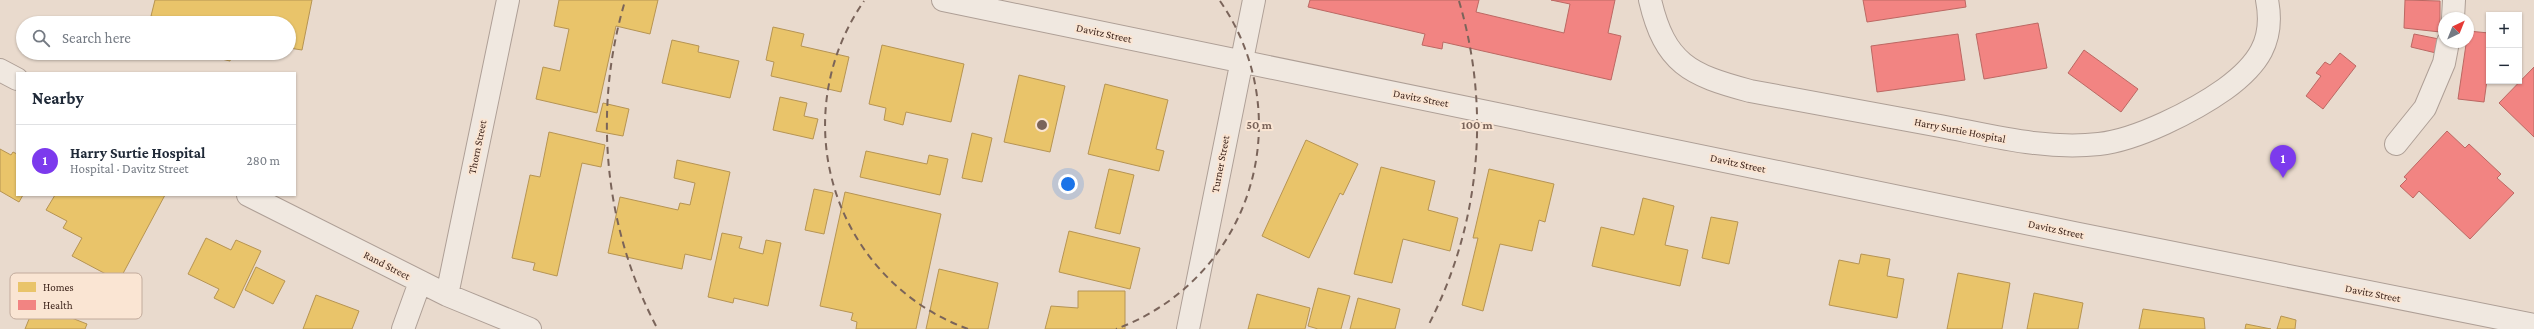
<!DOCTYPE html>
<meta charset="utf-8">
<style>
:root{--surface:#fff;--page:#f2f2f3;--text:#1f2937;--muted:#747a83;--line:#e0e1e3;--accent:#7c3aed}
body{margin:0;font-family:"Crimson Pro",serif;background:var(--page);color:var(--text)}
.controls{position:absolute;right:12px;top:12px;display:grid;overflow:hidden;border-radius:0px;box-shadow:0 1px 3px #0004}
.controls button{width:36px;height:36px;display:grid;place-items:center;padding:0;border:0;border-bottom:1px solid var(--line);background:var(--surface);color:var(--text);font:20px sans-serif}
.compass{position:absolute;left:2438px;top:12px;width:36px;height:36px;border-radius:50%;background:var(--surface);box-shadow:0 1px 3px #0004;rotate:43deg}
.you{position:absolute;left:1068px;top:184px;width:14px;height:14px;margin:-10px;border:3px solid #fff;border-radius:50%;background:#1a73e8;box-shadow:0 0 0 6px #1a73e833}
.badge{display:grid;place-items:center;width:26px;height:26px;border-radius:50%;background:var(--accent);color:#fff;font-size:13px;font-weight:700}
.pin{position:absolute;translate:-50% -33px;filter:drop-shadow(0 1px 2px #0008)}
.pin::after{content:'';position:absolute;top:21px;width:14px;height:12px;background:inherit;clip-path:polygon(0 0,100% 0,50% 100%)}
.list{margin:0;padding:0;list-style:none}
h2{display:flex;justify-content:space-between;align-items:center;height:52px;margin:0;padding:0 16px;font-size:17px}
h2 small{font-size:13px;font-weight:400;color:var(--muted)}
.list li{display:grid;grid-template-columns:26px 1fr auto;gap:12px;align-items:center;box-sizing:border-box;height:72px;padding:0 16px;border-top:1px solid var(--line)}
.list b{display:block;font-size:15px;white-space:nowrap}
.list p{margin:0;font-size:13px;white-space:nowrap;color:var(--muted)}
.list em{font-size:13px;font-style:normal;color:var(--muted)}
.icon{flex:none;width:22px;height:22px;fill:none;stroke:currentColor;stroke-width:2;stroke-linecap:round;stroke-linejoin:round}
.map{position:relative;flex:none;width:2534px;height:329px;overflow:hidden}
.search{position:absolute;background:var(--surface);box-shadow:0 1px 3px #0004;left:16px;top:16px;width:280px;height:44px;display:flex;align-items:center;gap:10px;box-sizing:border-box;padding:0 14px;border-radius:22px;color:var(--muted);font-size:15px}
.panel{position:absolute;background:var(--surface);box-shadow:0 1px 3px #0004;left:16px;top:72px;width:280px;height:124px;border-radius:0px}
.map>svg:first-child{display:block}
.homes{fill:#e9c46a;stroke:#b69453}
.health{fill:#f28482;stroke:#bc6863}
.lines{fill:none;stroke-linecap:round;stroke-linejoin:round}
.minor-casing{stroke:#ae9f96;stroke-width:24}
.minor{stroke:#f0e8e0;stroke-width:22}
.ring{fill:none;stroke:#7a645a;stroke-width:2;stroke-dasharray:7 5}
.labels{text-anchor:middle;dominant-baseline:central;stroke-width:4;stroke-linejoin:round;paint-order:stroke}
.street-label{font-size:11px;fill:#3e251c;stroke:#fae5d3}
.key{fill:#fae5d3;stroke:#c2ab9c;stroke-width:1}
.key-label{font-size:11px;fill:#3e251c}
.centre{fill:#7a645a;stroke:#fae5d3;stroke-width:2}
.ring-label{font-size:12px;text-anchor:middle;font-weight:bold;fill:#7a645a;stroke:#fae5d3;stroke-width:4;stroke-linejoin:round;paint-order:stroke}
</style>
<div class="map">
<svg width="2534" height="329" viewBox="0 0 2534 329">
<rect width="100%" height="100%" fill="#e9dacd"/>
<path class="homes" d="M155 0H312L302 50 289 48V23H179L151 16Z
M559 0H658L650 34 616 26 597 113 536 99 543 67 560 71 569 29 554 26Z
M773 27 804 34 801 46 849 57 841 92 771 76 774 62 766 60Z
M672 40 699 46 698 52 739 61 730 98 662 83Z
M882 45 964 64 951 122 906 112 903 125 884 120 886 108 869 104Z
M196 53H232L230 61Z
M1019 75 1065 86 1050 152 1004 142Z
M1105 84 1168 100 1156 149 1164 151 1159 171 1088 154Z
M780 97 807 103 804 116 818 119 813 139 773 130Z
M603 103 629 109 623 136 596 131Z
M549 132 605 145 601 167 582 163 557 276 533 270 535 263 512 258 530 175 540 177Z
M972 133 992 138 982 182 962 178Z
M1306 140 1358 164 1343 195 1340 193 1309 258 1262 236Z
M0 149 11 155 13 152 17 154V195H23L19 202 0 191Z
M866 151 927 164 929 155 948 159 940 195 860 177Z
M677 160 730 172 711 260 685 254 682 269 608 253 620 197 678 210 680 203 690 205 695 183 674 178Z
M1381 167 1435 181 1428 210 1458 218 1450 251 1403 239 1392 283 1354 274Z
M1109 169 1134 175 1120 234 1095 228Z
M1489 169 1554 184 1545 222 1539 220 1532 251 1500 244 1483 311 1462 305 1478 238H1473Z
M814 189 833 193 824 234 805 230Z
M845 192 941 214 916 329H856L857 322 851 320 853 313 820 306Z
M55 195H165L119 281 72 256 82 238 63 228 67 221 46 210Z
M1643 198 1674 206 1665 245 1688 250 1680 286 1592 266 1601 227 1634 235Z
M1711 217 1738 222 1729 264 1702 258Z
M1069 231 1140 248 1130 289 1059 272Z
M722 233 742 237 739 248 763 254 766 240 781 243 768 306 734 298 733 303 708 297Z
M206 238 231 250 236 240 261 251 234 308 214 298 219 289 188 274Z
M1861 254 1890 259 1887 276 1904 279 1897 318 1829 305 1839 260 1859 264Z
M256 267 285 281 273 304 245 290Z
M939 269 998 283 988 329H926Z
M1958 273 2010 283 2002 329H1947Z
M1318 288 1350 296 1341 329H1318L1308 326Z
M1078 291H1125V329H1045L1051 306 1078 308Z
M40 292 63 301 59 313 87 324 85 329H25Z
M2034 293 2083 303 2078 329H2027Z
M1257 294 1310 308 1305 329H1248Z
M316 295 359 311 352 329H303Z
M1358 298 1400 309 1395 329H1350Z
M2143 309 2204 318 2205 329H2139Z
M2281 316 2296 320 2295 329H2277Z
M2246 324 2271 329H2245Z"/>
<path class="health" d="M1310 0H1479L1476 12 1564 33 1570 4 1551 0H1615L1608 33 1621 36 1611 80 1443 42 1442 49 1422 45 1425 34 1308 7Z
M1863 0H1965L1966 7 1867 22Z
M2405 0 2440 1V32L2404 28Z
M2038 23 2047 68 1984 79 1976 34Z
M2468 31 2489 33V65L2484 102 2458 99Z
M1958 34 1965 80 1877 92 1871 46Z
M2414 34 2439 39 2436 53 2411 47Z
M2084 50 2138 89 2121 112 2068 73Z
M2340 53 2356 66 2323 109 2306 96 2321 76 2316 73 2325 62 2330 65Z
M2534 67V137L2499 103Z
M2447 131 2465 148 2469 144 2501 174 2497 178 2514 193 2470 239 2419 191 2413 198 2400 186 2407 179 2404 177Z"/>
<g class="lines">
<defs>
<path id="minor" d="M943 0 2074 233 2534 325
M1650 0C1665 64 1690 75 1750 91 1813 103 1877 114 1940 126 1993 136 2045 150 2099 144 2137 140 2194 111 2225 89 2258 65 2275 41 2267 0
M2453 18 2454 0
M0 70 17 79
M2396 144 2425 108 2444 63 2448 42
M248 195 447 295 530 329
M447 295 508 0
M403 329 420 282
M1188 329 1254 0"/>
</defs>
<use href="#minor" class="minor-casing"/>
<use href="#minor" class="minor"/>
</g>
<g class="ring">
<path d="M968 329A217 217 0 0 1 864 1M1220 1A217 217 0 0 1 1116 329"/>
<path d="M656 326A435 435 0 0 1 625 1M1459 1A435 435 0 0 1 1428 326"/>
</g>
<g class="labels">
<g class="street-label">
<text transform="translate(1104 33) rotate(12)">Davitz Street</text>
<text transform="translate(1421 98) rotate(11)">Davitz Street</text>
<text transform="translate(1960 130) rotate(11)">Harry Surtie Hospital</text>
<text transform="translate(477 147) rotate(-78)">Thorn Street</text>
<text transform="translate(1738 163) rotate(12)">Davitz Street</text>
<text transform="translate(1220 164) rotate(-79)">Turner Street</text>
<text transform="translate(2056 229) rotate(12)">Davitz Street</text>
<text transform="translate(387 265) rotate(27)">Rand Street</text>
<text transform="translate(2373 293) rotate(11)">Davitz Street</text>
</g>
</g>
<rect x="10" y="273" width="132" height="46" rx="6" class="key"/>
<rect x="18" y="282" width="18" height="10" fill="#e9c46a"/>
<rect x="18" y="300" width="18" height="10" fill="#f28482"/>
<g class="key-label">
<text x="43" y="291">Homes</text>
<text x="43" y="309">Health</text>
</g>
<circle cx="1042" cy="125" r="6" class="centre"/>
<g class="ring-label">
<text x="1259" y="129">50 m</text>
<text x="1477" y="129">100 m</text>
</g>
</svg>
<div class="controls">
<button>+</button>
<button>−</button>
</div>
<svg class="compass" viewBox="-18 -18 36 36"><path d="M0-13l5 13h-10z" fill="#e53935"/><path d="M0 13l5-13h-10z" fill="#747a83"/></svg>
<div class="you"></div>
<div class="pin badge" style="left:2283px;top:178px">1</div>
<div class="search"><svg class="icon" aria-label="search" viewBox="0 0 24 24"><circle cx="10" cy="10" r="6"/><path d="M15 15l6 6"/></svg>Search here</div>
<section class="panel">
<h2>Nearby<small></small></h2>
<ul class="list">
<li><span class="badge">1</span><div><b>Harry Surtie Hospital</b><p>Hospital · Davitz Street</p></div><em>280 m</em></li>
</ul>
</section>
</div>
